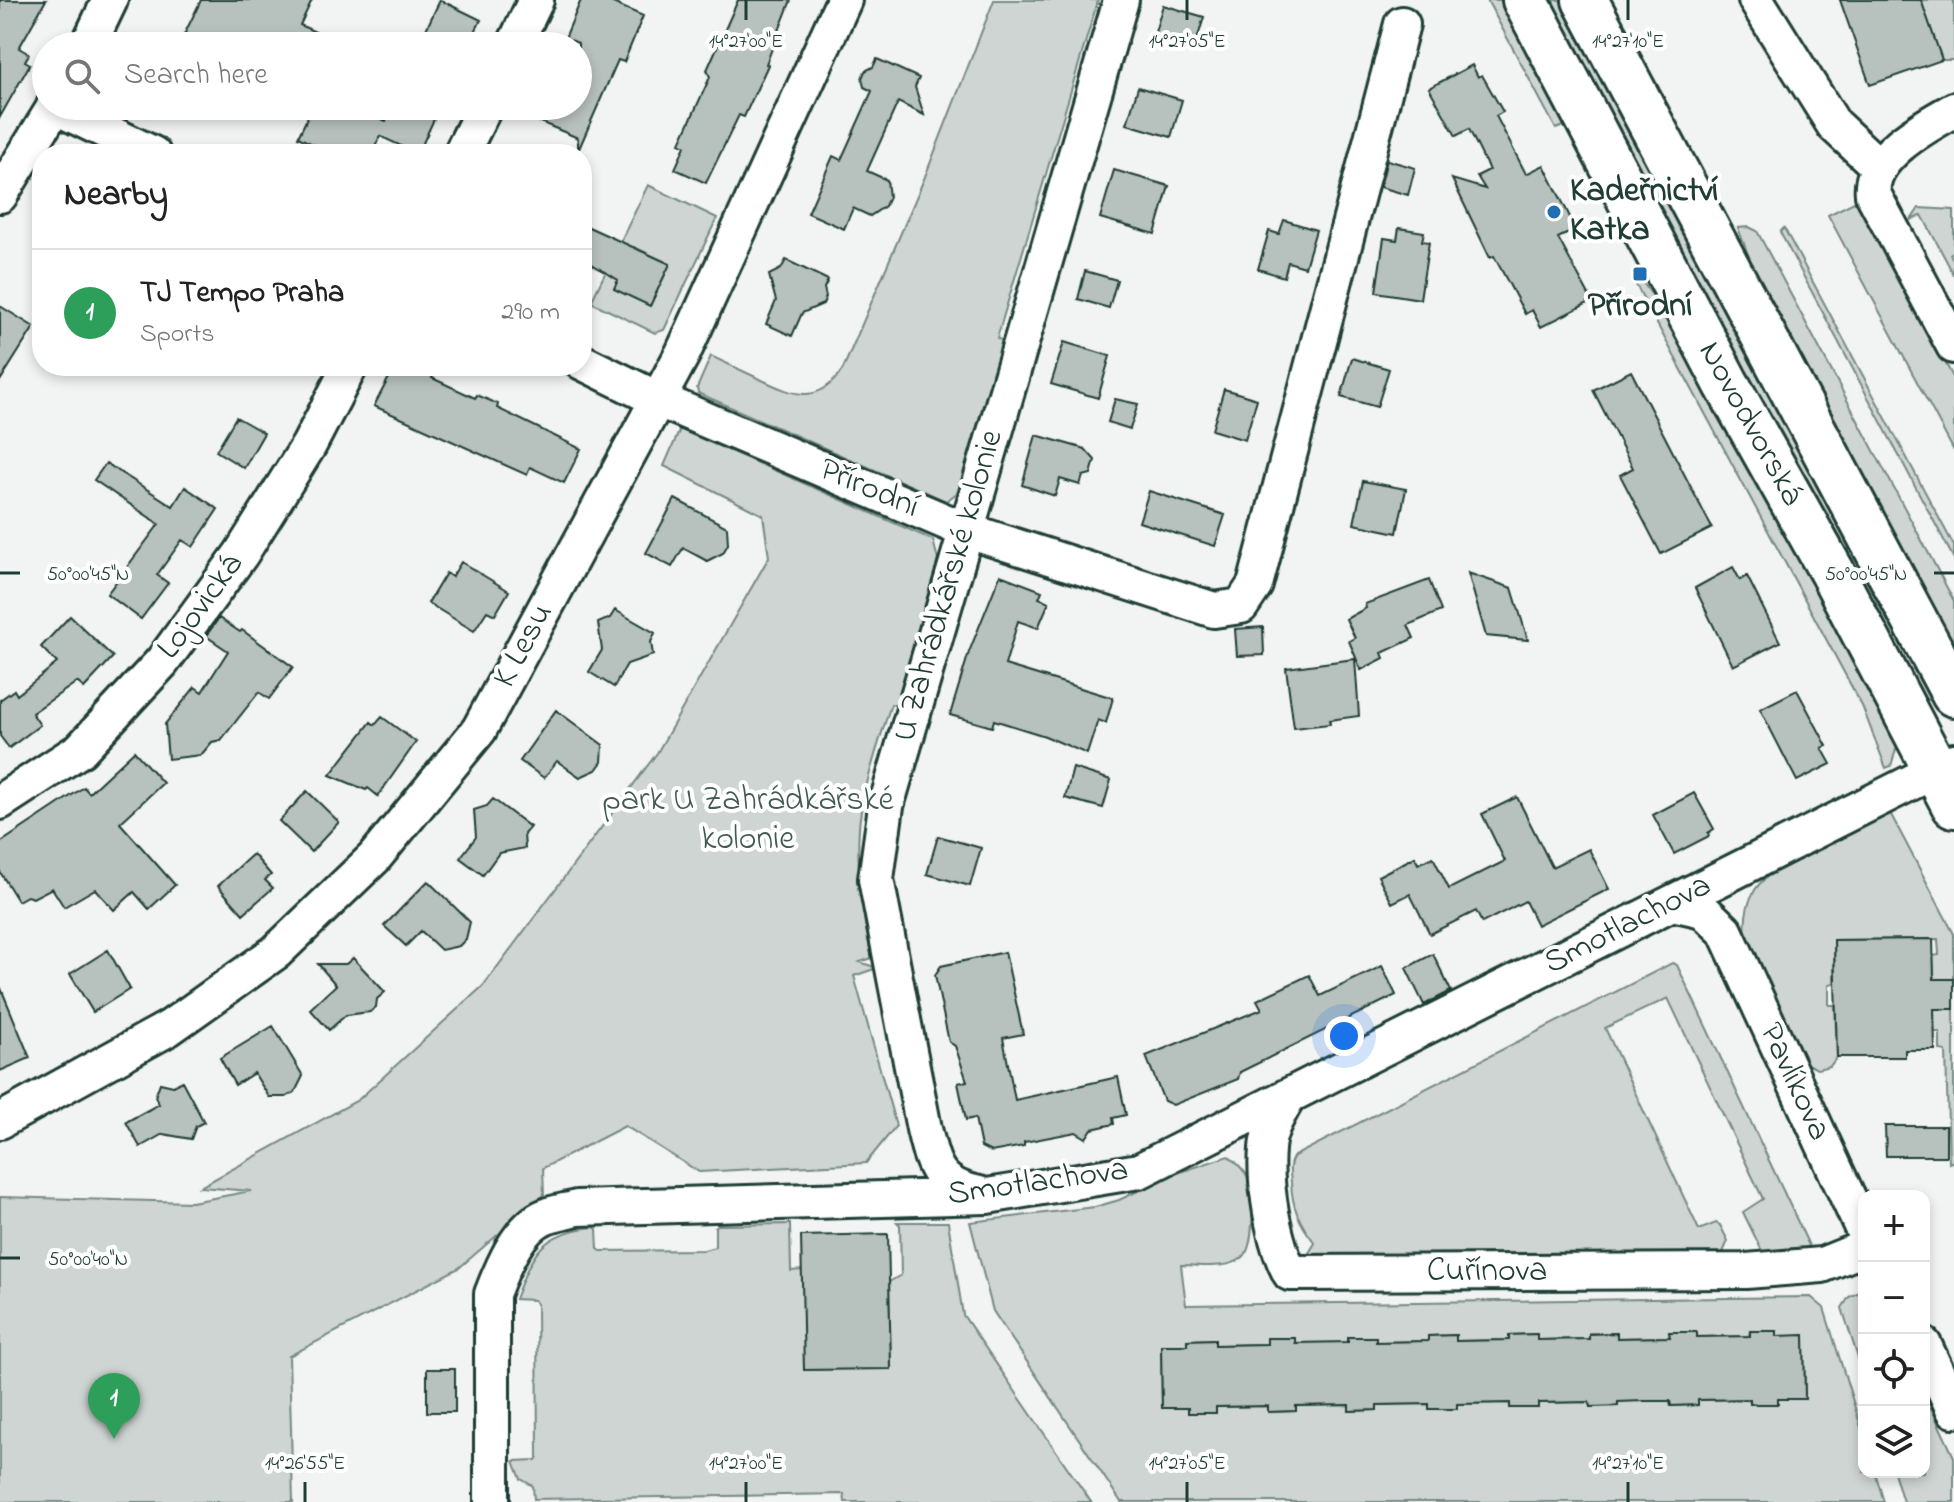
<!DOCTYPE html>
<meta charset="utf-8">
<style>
:root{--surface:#fff;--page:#f2f2f2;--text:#222;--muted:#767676;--line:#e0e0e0;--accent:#1f6fb2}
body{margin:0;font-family:"Indie Flower",sans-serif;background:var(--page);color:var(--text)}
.controls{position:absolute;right:24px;bottom:24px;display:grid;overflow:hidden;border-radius:16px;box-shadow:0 4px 12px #0003}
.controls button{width:72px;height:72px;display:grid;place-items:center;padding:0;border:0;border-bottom:2px solid var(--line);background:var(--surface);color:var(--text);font:40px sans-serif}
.you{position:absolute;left:1344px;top:1036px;width:28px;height:28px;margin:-20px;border:6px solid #fff;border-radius:50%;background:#1a73e8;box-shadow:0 0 0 12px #1a73e833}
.badge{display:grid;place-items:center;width:52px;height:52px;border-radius:50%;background:var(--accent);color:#fff;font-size:26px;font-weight:700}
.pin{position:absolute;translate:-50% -66px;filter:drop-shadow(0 2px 4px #0008)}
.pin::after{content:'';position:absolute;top:42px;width:28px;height:24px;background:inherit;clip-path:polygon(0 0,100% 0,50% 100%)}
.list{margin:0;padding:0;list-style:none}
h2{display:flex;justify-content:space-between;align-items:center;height:104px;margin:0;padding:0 32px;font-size:34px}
h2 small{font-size:26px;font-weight:400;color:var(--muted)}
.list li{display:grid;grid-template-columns:52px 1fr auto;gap:24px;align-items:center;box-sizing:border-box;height:128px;padding:0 32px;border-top:2px solid var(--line)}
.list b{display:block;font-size:30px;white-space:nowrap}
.list p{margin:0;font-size:26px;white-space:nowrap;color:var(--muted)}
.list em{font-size:26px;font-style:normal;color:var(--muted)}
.icon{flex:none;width:44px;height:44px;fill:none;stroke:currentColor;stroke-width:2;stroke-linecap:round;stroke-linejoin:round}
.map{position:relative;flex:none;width:1954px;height:1502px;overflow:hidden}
.search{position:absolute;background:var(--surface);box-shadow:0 4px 12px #0003;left:32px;top:32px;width:560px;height:88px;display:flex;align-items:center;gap:20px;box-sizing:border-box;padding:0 28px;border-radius:44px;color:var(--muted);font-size:30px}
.panel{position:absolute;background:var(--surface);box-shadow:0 4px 12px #0003;left:32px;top:144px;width:560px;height:232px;border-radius:32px}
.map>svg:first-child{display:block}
.green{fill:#ced5d3;stroke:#768984;stroke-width:2;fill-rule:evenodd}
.building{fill:#b7c1bd;stroke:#1f3d34;stroke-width:2}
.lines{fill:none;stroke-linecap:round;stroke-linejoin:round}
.street-casing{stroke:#1f3d34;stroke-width:40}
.secondary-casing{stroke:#1f3d34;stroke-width:50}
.street{stroke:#fff;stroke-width:34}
.secondary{stroke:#fff;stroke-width:44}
.ticks{fill:none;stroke:#1f3d34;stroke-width:3}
.poi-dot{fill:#1f6fb2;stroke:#fff;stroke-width:3}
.labels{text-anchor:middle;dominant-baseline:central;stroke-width:8;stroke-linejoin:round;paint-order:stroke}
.poi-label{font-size:34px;font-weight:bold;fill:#1f3d34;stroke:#fff;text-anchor:start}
.street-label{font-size:34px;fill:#1f3d34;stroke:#fff}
.park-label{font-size:34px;fill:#425b54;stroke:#fff}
.ticks-label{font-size:20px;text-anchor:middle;fill:#1f3d34;stroke:#fff;stroke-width:8;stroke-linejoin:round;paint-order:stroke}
</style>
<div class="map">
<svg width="1954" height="1502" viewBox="0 0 1954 1502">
<rect width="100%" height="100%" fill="#f2f3f3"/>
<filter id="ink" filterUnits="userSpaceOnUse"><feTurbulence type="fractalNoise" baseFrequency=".0125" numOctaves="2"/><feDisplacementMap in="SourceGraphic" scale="16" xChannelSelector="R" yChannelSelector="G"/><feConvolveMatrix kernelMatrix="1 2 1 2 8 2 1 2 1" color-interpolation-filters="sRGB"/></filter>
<g filter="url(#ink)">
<path class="green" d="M994 0H1098L997 338 1006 343 968 485 946 501 698 393 697 388 711 356C728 364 745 372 762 380 796 396 819 405 843 369L924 179Z
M1487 0H1505L1567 125 1556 129Z
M1545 0H1565L1932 689 1929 700 1917 696Z
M1921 0H1954V60H1942Z
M648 185 717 218 664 330 655 333 591 302ZM634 247 670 264 650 306 614 288Z
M1858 200 1954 379V451L1828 215Z
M1919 208 1954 210V251L1950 254 1954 261V275L1922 215 1911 220Z
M1749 227 1757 231 1954 601V657L1769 309 1738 228Z
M1784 228 1954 546V559L1780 232Z
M1640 279 1691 347 1896 735 1897 746 1891 766 1886 768 1862 706 1634 281Z
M680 429 933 540 939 564 935 569 942 573 902 708 891 704C880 740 867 775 861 811 854 853 862 917 872 958L860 962 877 968 854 976 896 1126 866 1163 699 1172 625 1126 543 1168 544 1195 459 1268 289 1356 293 1502H0V1197L192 1202 251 1191 200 1187 358 1100 483 986 657 753 769 557 763 515 664 466Z
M1888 809 1954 934V979H1934L1933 956 1939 955 1938 939 1834 940V983L1829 984V1005H1835L1837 1057 1830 1066 1817 1069 1801 1061 1747 945C1744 926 1744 907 1755 890 1773 861 1856 826 1888 809Z
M1672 963 1677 965 1812 1252 1768 1256 1761 1249 1743 1212 1763 1199 1668 998 1605 1028 1699 1230 1716 1223 1720 1225 1728 1241 1721 1257 1324 1262 1309 1253 1315 1243C1299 1223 1292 1207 1291 1182 1290 1172 1288 1164 1294 1156Z
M1934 1009H1954V1161L1949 1163 1946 1051 1940 1050V1032H1934Z
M1228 1156C1237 1163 1244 1169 1249 1179 1254 1193 1255 1249 1242 1258 1227 1270 1199 1265 1181 1265L1186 1305 1811 1297 1824 1308 1864 1437V1472H1875L1884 1502H1121L993 1311 970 1222 1095 1207 1119 1200 1172 1175ZM1750 1331H1777V1336H1804L1805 1398 1778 1399V1404H1751L1750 1399 1698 1400V1405L1671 1406 1670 1401H1618L1617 1406 1590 1407 1589 1402 1538 1403 1537 1408H1510V1403L1457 1404 1456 1409H1430L1429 1404 1377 1405V1410L1350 1411 1349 1405 1296 1406V1411L1269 1412 1268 1406 1216 1407V1413H1189L1188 1408H1162L1161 1346 1187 1345 1188 1340 1215 1339V1345L1267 1344 1268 1338H1295V1343H1348L1349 1337H1375L1376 1342 1428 1341V1336L1455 1335 1456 1341 1509 1340V1335L1536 1334 1537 1340 1589 1339V1333H1616L1617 1338 1670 1337 1669 1333 1697 1332V1337L1749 1336Z
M897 1222H948L963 1315 1091 1502H845L844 1494 534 1499 533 1486 521 1479 514 1461 536 1460 538 1457 537 1304 534 1300 515 1299C532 1254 541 1232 594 1227L597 1229 598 1249 601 1251 704 1250 715 1247V1227L718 1225 790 1224 791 1271 802 1270 891 1368 889 1282 901 1275 900 1225Z
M1861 1291 1864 1293V1377L1842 1308 1849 1297Z
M1924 1393 1954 1457V1502H1903L1894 1472H1924Z"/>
<path class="building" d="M0 0H46L19 48 29 54 25 61 30 64 0 117Z
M201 0H312L300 25 346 46H209L184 35Z
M440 0 481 20 468 46H434L421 40Z
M581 0H606L643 16 624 62 618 60 578 151V138L505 107 578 106V43L565 38Z
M738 0H791L766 64 768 65 744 117 739 115 706 183 675 169 685 146 680 143 710 77 707 70Z
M1840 0H1921L1942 60 1870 85Z
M1163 5 1204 17 1194 50 1153 39Z
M877 59 919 78 915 87 924 115 898 102 867 171 887 180 889 197 885 206 870 216 853 208 844 229 808 213 833 156 841 160 872 91 864 87 862 78 865 71 873 67Z
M1472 65 1478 77 1482 75 1503 112 1496 116 1526 174 1544 165 1576 229 1558 238 1592 301 1541 327 1532 310 1525 314 1494 256 1490 258 1452 179 1485 189 1477 176 1489 170 1469 129 1456 136 1429 88Z
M1138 87 1182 100 1171 137 1127 124Z
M313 106H350L386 121 394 106H440L418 154 380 136 372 154H333L298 137Z
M1387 160 1415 168 1408 195 1380 187Z
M1114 170 1169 186 1155 234 1100 218Z
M1284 220 1316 230 1305 267 1288 262 1284 277 1258 269 1269 231 1279 234Z
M582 224 670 264 650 306 614 289 618 280 582 258Z
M1399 228 1424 232 1422 241 1429 242 1420 299 1376 292 1384 238 1397 240Z
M786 260 828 280 824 288 826 297 823 304 802 313 792 336 766 324 776 301 769 275 781 269Z
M1085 271 1117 280 1109 308 1078 299Z
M0 306 34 327 0 381Z
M1064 342 1110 356 1098 398 1051 384Z
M1352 358 1389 369 1377 407 1341 397Z
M395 366H437L432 378 475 398 477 395 498 404 497 408 581 449 564 483 530 467 527 475 374 406Z
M1631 371 1712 528 1661 554 1620 475 1633 468 1593 390Z
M1224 389 1257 399 1245 440 1212 430Z
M1115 399 1138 404 1130 429 1108 422Z
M236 417 264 433 244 468 216 451Z
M1036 435 1085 449 1095 460 1091 474 1083 476 1080 485 1060 479 1055 496 1022 485Z
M106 463 173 506 185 487 218 509 193 547 182 540 157 575 168 583 141 619 107 594 159 524 94 480Z
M1363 481 1406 489 1397 533 1354 524Z
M1149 491 1225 515 1215 546 1139 522Z
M675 499 727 527 728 544 723 553 707 561 683 548 672 567 646 553Z
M461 562 509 591 495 615 487 611 474 631 428 603 446 573 452 577Z
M1733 567 1740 580 1747 576 1780 642 1733 666 1695 588Z
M1468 573 1512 588 1528 640 1486 636Z
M1000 575 1042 591 1039 598 1049 602 1038 628 1018 621 1005 665 1113 698 1106 723 1098 720 1087 754 1045 736 994 720 992 727 950 715 969 652Z
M1429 580 1441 611 1408 625 1414 638 1382 653 1384 658 1361 670 1349 641 1355 638 1346 619 1366 608 1365 604Z
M615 610 655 633 651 642 653 655 627 664 614 687 589 672 602 650 598 623 610 618Z
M70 616 113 657 84 688 77 682 32 713 40 725 9 748 0 736V700L14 690 17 695 57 663 41 647Z
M219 618 240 632 242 630 293 667 269 699 259 692 221 740 212 742 201 755 168 759 165 724 195 687 202 692 228 651 206 636Z
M1263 627 1264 655 1237 656 1235 629Z
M1355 659 1359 716 1329 720 1330 724 1294 728 1286 668Z
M1797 690 1827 746 1822 748 1831 764 1797 781 1760 709Z
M556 710 603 745 602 762 596 770 580 777 557 761 544 778 520 761Z
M382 717 416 742 378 796 368 788 366 790 330 775 371 722 375 725Z
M134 751 163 783 120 823 175 885 149 909 134 892 114 910 95 889 64 907 52 888 33 898 27 896 18 901 0 872V843L84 787 89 793Z
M1073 768 1111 780 1103 808 1065 798Z
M307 791 339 822 311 852 279 821Z
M1694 793 1714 829 1708 833 1709 836 1674 854 1653 815Z
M1517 797 1552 867 1589 849 1609 889 1537 925 1525 901 1482 923 1476 911 1430 934 1410 894 1392 903 1378 876 1415 857 1418 864 1433 857 1449 889 1505 861 1482 814Z
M493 799 530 827 524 834 525 848 499 853 483 875 460 858 476 837 474 810 487 806Z
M938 836 981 848 970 886 927 874Z
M253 854 271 875 265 880 273 888 243 914 218 886Z
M428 881 470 922 466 939 459 946 441 950 421 931 406 946 384 926Z
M1933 939 1934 979H1954V1009H1934L1935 1050H1905V1057H1837L1834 940Z
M108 950 130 989 93 1012 70 974Z
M1005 952 1023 1034 1003 1038 1015 1100 1118 1077 1126 1115 1113 1118 1114 1124 1092 1129 1086 1138 1076 1132 1024 1142V1146L991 1152 981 1147 975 1118 966 1120 958 1083 967 1081 955 1046 949 1042 935 975 941 966Z
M1433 954 1451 991 1424 1005 1406 968Z
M353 958 385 992 377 999 376 1007 370 1012 346 1015 329 1030 310 1009 336 985 318 964H346Z
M1382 966 1396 995 1240 1072 1238 1079 1173 1105 1164 1101 1146 1056 1262 1009 1257 1000 1309 975 1320 996Z
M0 986 30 1058 0 1071Z
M273 1026 303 1076 295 1092 286 1097H269L254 1073 235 1085 220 1058Z
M182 1081 204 1122 196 1126 191 1139 163 1134 140 1147 126 1122 159 1104 155 1097 160 1083 173 1086Z
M1885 1126H1946V1156H1886Z
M888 1234 891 1369 804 1370 801 1236Z
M1750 1331H1777V1336L1804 1335 1805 1399H1778V1404H1750V1399L1698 1400V1405L1671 1406 1670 1401H1644L1618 1402V1406L1590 1407 1589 1402 1538 1403V1408H1510V1403L1457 1404V1409H1429V1404L1377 1405V1410L1349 1411V1405L1296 1406V1411L1268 1412V1406L1216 1407V1413H1188V1408H1162L1161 1345H1187V1340L1215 1339V1345L1267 1344V1338H1295V1343L1348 1342V1337H1376V1342L1428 1341V1336L1456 1335V1341L1509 1340V1335L1537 1334V1340L1589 1339V1334L1617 1333V1338L1670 1337 1669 1332H1697V1337L1750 1336Z
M427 1369H455V1412H427Z"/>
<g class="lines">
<defs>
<path id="street" d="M1756 0 1834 125 1878 166
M88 46 110 0
M514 46 536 0
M54 106 153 154
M1954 110C1925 126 1868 157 1873 194L1954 346
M461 154 485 106
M0 195 55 106
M582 362 657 399 965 530 1214 610 1241 606 1255 585 1402 24
M0 802 80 750 162 662 241 554 309 445 350 366
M1672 903 1703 910 1725 931 1864 1232
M1288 1097C1279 1113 1268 1130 1267 1149 1264 1185 1273 1241 1290 1273L1746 1271 1822 1265 1864 1248
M0 1121 169 1028 276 952 374 858 479 730 683 353 844 0
M979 1194C937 1186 933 1166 924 1129L876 879 886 806 1121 0
M1924 1345 1954 1410
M492 1502V1294C502 1268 518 1227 546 1216 556 1212 567 1211 577 1208L987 1196 1139 1171 1954 761"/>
<path id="secondary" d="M1525 0 1726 383 1832 572 1954 805
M1585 0 1954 694"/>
</defs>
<use href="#street" class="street-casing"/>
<use href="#secondary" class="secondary-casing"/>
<use href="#street" class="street"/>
<use href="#secondary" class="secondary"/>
</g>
</g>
<path class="ticks" d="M746 0V20M1187 0V20M1628 0V20M0 573H20M1934 573H1954M0 1258H20M305 1482V1502M746 1482V1502M1187 1482V1502M1628 1482V1502"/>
<g class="poi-dot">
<circle cx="1554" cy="212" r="8"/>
<rect x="1632" y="266" width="16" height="16" rx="4"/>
</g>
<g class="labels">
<g class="poi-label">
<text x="1570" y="192">Kadeřnictví<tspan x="1570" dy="39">Katka</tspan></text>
<text x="1640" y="307" text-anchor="middle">Přírodní</text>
</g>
<g class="street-label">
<text transform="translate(1750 424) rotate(61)">Novodvorská</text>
<text transform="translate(869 489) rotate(23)">Přírodní</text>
<text transform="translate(949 586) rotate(-74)">U Zahrádkářské kolonie</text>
<text transform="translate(201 607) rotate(-54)">Lojovická</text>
<text transform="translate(524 646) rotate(-62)">K Lesu</text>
<text transform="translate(1628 925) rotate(-27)">Smotlachova</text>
<text transform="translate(1794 1082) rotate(65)">Pavlíkova</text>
<text transform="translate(1038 1183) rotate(-8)">Smotlachova</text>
<text x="1487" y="1272">Cuřínova</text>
</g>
<g class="park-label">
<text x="748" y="801">park U Zahrádkářské<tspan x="748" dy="39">kolonie</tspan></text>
</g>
</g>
<g class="ticks-label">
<text x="746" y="47">14°27'00"E</text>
<text x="1187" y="47">14°27'05"E</text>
<text x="1628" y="47">14°27'10"E</text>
<text x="88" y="580">50°00'45"N</text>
<text x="1866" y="580">50°00'45"N</text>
<text x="88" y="1265">50°00'40"N</text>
<text x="305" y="1469">14°26'55"E</text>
<text x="746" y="1469">14°27'00"E</text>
<text x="1187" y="1469">14°27'05"E</text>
<text x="1628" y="1469">14°27'10"E</text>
</g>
</svg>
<div class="controls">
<button>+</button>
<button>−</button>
<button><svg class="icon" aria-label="locate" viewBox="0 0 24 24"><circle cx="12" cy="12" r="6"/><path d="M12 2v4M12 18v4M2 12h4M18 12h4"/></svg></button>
<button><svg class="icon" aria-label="layers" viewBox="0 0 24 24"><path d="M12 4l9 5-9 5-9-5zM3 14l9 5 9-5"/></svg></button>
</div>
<div class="you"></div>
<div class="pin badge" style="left:114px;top:1439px;background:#2e9e5b">1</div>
<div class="search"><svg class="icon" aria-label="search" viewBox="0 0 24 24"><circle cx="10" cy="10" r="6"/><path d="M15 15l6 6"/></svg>Search here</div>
<section class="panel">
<h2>Nearby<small></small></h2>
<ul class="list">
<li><span class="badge" style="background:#2e9e5b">1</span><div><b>TJ Tempo Praha</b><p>Sports</p></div><em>290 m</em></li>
</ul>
</section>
</div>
